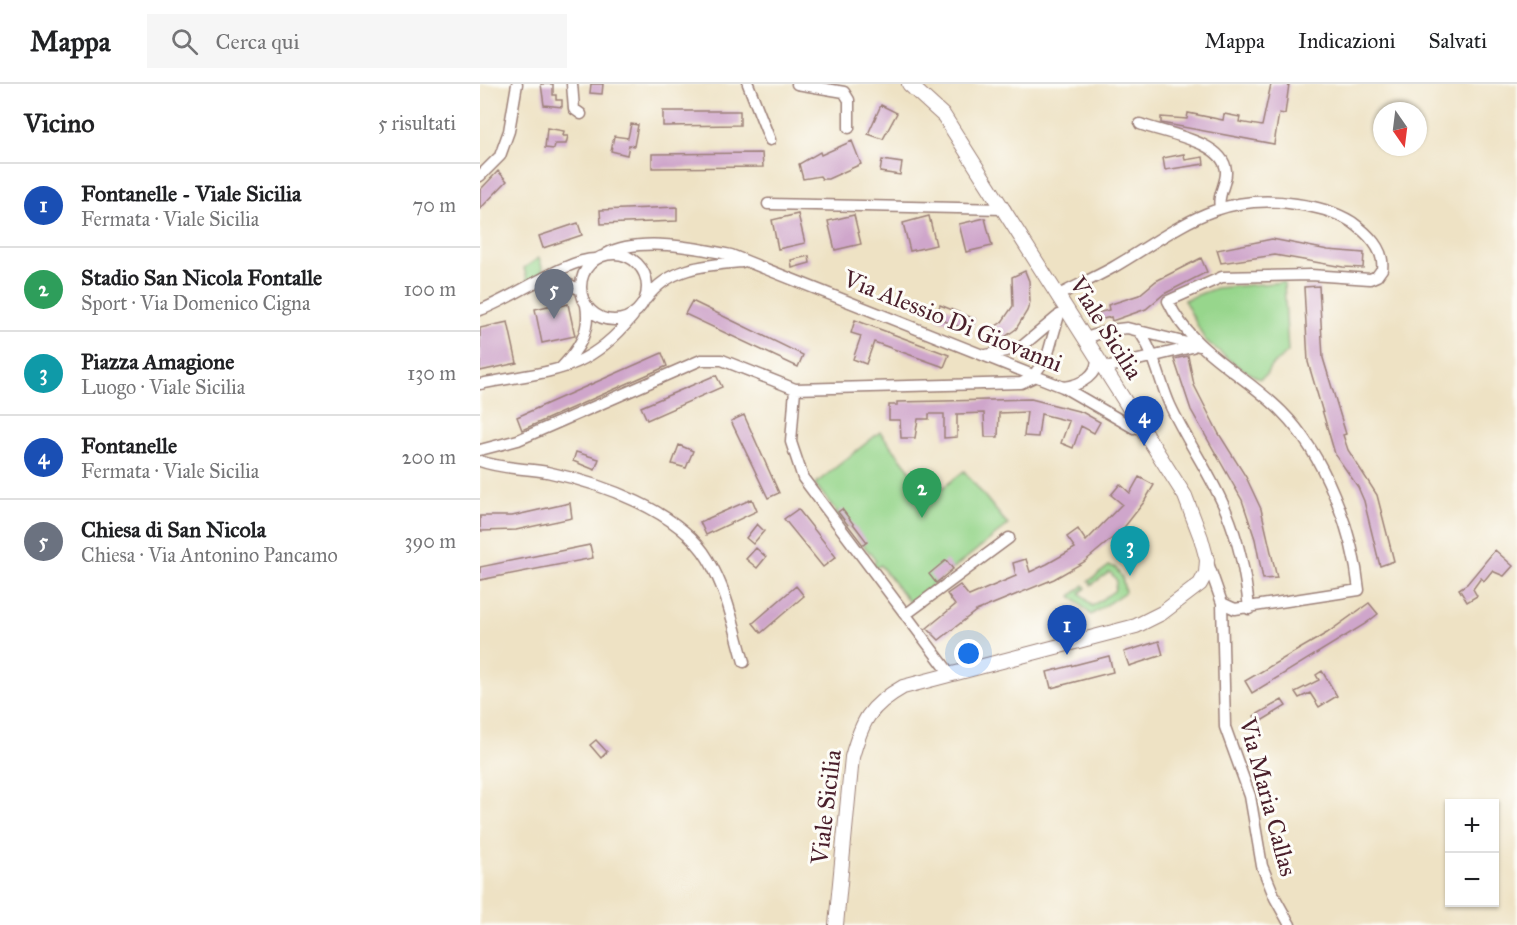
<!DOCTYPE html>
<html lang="it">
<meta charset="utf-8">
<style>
:root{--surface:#fff;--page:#f6f6f6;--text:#202124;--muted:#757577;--line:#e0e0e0;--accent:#1a73e8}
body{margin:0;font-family:"IM FELL Great Primer",serif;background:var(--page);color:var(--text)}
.controls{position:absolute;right:18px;bottom:18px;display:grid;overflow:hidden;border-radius:0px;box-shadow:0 2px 4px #0004}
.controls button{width:54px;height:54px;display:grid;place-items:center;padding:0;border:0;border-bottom:2px solid var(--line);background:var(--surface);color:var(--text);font:30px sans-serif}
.compass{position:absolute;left:893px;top:18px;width:54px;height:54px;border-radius:50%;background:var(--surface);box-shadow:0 2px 4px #0004;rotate:166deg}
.you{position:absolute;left:489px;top:570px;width:21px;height:21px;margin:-15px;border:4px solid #fff;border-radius:50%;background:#1a73e8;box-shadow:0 0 0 9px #1a73e833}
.badge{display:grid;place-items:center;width:39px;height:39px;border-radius:50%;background:var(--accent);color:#fff;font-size:20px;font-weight:700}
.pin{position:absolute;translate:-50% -50px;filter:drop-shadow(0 2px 3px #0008)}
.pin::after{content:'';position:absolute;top:32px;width:21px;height:18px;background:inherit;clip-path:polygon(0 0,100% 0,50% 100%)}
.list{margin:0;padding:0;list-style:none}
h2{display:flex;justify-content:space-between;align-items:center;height:78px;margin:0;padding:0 24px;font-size:26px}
h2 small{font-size:20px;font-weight:400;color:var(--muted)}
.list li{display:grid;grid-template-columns:39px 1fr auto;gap:18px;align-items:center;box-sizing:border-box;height:84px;padding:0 24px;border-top:2px solid var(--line)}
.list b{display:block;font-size:22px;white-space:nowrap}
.list p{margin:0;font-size:20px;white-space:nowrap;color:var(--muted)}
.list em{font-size:20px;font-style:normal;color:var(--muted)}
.icon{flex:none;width:33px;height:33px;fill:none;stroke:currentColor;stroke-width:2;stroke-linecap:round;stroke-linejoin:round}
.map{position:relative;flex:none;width:1037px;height:841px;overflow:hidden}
header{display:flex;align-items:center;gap:36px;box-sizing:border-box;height:84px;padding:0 30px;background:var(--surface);border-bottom:2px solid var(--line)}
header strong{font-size:28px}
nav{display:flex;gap:33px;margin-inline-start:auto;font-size:21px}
.search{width:420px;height:54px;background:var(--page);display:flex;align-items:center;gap:15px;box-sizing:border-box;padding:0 21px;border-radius:0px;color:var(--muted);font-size:22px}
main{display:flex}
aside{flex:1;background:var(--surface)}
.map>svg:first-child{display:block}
.green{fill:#97d68c;stroke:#707a5c;stroke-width:1.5}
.building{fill:#cfa6cb}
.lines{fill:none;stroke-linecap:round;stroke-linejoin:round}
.minor-casing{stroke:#9c8078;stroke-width:13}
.tertiary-casing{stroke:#9c8078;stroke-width:16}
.minor{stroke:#fff;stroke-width:10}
.tertiary{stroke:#fff;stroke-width:14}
.labels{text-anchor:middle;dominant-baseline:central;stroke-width:6;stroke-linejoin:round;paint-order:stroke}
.street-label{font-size:24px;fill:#4a1f2b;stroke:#fdfcf7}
</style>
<header>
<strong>Mappa</strong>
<div class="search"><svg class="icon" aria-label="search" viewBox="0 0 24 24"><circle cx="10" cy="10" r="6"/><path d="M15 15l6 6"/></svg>Cerca qui</div>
<nav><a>Mappa</a><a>Indicazioni</a><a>Salvati</a></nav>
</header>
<main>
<aside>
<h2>Vicino<small>5 risultati</small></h2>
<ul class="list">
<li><span class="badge" style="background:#1a4fb4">1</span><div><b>Fontanelle - Viale Sicilia</b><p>Fermata · Viale Sicilia</p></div><em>70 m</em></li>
<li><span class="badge" style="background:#2e9e5b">2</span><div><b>Stadio San Nicola Fontalle</b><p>Sport · Via Domenico Cigna</p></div><em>100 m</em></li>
<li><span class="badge" style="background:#0f9aa8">3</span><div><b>Piazza Amagione</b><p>Luogo · Viale Sicilia</p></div><em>130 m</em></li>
<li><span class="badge" style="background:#1a4fb4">4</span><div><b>Fontanelle</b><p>Fermata · Viale Sicilia</p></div><em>200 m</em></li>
<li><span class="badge" style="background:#6b7280">5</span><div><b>Chiesa di San Nicola</b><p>Chiesa · Via Antonino Pancamo</p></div><em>390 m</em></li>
</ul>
</aside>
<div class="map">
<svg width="1037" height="841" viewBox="0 0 1037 841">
<rect width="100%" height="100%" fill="#fdfcf7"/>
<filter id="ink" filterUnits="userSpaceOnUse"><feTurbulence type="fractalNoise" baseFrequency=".0167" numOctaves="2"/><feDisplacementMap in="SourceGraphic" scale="12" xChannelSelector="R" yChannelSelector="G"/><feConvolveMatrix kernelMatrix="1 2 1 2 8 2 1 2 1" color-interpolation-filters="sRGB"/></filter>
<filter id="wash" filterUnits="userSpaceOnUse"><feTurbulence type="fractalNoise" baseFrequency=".008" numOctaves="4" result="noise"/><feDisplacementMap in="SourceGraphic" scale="24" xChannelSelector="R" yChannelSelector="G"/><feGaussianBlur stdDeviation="1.35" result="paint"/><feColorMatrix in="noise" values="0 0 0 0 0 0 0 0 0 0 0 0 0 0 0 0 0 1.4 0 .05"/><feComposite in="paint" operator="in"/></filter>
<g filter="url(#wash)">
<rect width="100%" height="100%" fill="#eee2c4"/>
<path class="green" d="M59 174 64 189 48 198 44 184Z
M804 198 808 268 790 283 786 291 779 295 755 280 725 256 704 216 736 204Z
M400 348 451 413 484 387 528 441 430 519 400 481 396 484 393 480 396 477 361 433 357 436 354 432 357 428 335 400Z
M629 482 635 483 642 493 645 508 611 531 591 512 604 501 606 504 600 509 612 522 634 507 637 497 630 488 611 501 609 497Z"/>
<g id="blocks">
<path class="building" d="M61 0H73V11H76V16H82V23L64 21Z
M111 0H123L122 10 110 9Z
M791 0H809L805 30 799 29 794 60 681 39V33L707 35 708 29 743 36 744 30 760 33 759 38 782 42Z
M401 21 417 29 403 55 388 50Z
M183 27H260V41L183 42Z
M151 40 158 41 154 62 149 61 147 71 131 67 134 52 148 54Z
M67 44 84 47 83 52H88L86 60H75L74 65 65 64Z
M372 57 381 80 348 95H342L340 92 323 95 319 80 340 68 341 71Z
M282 69 283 83 172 84V70Z
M704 70 705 76 723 73 724 80 685 86 683 74Z
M402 76 422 79 420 91 400 88Z
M18 87 27 97 0 125V106Z
M197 123V137L121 140 120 126Z
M318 130 325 159 298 165 292 136Z
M374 131 381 160 355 166 348 137Z
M449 132 456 161 430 167 423 139Z
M505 134 512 162 486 168 479 140Z
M98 139 102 151 63 164 59 152Z
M792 155 848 166 884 169 883 184 863 183 795 171 741 179 737 166Z
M329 172 330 179 312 184 311 176Z
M721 174 727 188 684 210 666 225 632 237 631 233 615 237 613 230 629 226 628 221 659 211 676 197Z
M545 187 549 197 550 218 547 227 536 245 519 257 513 244 522 238 533 222 532 193Z
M839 202 843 274 866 350 863 351 868 366 897 411 914 477 900 482 884 417 878 403 855 370 828 278 824 203Z
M212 217 323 271 318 283 205 230Z
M81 219V222L88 220 95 252 62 259 55 225Z
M460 221 495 235 491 247 456 234Z
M375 236 469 271 464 283 394 258 386 280 373 275 381 252 371 249Z
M28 238 37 279 0 287V244Z
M182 269 187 282 42 346 37 333Z
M708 272 714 301 739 350 766 393 781 425 797 494 783 495 775 455 762 416 711 326 694 275Z
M236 291 242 303 167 336 161 323Z
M551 315 602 328 620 338 614 349 601 342 593 364 581 359 589 337 561 330 558 353 544 352 547 328 519 329 518 353H505L504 329 477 330V353L464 354V330H449V335H438L435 354H421L420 336H409V321H417V318Z
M264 331 299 409 288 414 251 337Z
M199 361 213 367 206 384 192 380Z
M96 368 119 375 115 386 93 377Z
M659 393 674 401 664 418 642 446 604 478 574 495 496 527 459 556 447 544 475 521 467 510 480 501 489 512 536 492 533 479 546 475 550 488 567 480 595 464 587 453 598 445 606 457 642 420 631 411 640 400 650 409Z
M272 415 277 427 226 451 220 438Z
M90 419 92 434 36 446 0 447V432H32Z
M318 425 356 473 343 483 304 435Z
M362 425 387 458 383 461 358 428Z
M277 440 284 447 273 460 266 454Z
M110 461 113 474 0 496V483Z
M276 464 286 473 277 484 266 475Z
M1015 466 1033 482 1024 492 1012 487 1004 497 1001 494 993 505 997 512 987 518 979 505 987 500Z
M466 476 473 485 456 499 449 490Z
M316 502 324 512 281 549 273 539Z
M889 519 898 530 885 540 772 609 765 597 847 549Z
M679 557 683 571 649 582 644 568Z
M629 572 633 588 571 604 567 588Z
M842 587 857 612 839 623 830 609 819 614 815 608 839 596 836 591Z
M802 616 806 622 778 639 774 632Z
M116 656 127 668 121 674 110 661Z"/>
</g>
</g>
<g filter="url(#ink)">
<use href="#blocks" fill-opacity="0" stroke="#9c8078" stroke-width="1.5"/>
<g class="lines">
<defs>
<path id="minor" d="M92 0 94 25 101 30
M268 0 290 56
M317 0 364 8 369 16V44
M660 40C683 49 744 57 746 87 747 99 737 111 740 123
M0 92 20 72 29 47 37 0
M288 120 525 125
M101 203a33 33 0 1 1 66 0a33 33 0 1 1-66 0Z
M126 170C158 152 218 164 251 171L583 303 654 344 662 342
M62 197 83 198 101 206
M579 211C596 202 614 194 632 184 696 147 736 107 816 120 836 123 854 127 872 138 887 149 905 165 902 185L897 192 890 195 831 191 742 193 688 217C712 269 764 289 802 328 844 370 873 447 879 506L755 525 742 519 728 479
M166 215C189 183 226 181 262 178
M0 226C32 215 88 174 116 175
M658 246C675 268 679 296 690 321 707 358 731 390 746 427 759 458 766 492 769 525
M606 254 630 246 647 244 719 262
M506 271 540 264 577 233
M81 284C98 266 111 248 106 221
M625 284 712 263
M556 288 567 273 579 231
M0 300C69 286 105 291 153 232
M583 303C600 302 621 290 616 271
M315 305 311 358 323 394 471 591
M0 366 38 356 221 276H242L315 305 541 299 554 293
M0 377C21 385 45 384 67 388 120 399 200 427 228 475 247 506 254 544 264 578
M742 519 745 643 770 712 782 782 795 814 810 841
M425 531 529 454"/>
<path id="tertiary" d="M356 841 372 673C382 637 389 622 423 603L656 542 682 529 720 500 726 489 727 476 721 454 705 412 464 32 429 0"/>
</defs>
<use href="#minor" class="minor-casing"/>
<use href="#tertiary" class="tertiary-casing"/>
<use href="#minor" class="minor"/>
<use href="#tertiary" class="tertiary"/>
</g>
</g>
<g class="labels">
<g class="street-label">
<text transform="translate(473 237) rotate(22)">Via Alessio Di Giovanni</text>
<text transform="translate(626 244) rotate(58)">Viale Sicilia</text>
<text transform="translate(788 713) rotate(75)">Via Maria Callas</text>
<text transform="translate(346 723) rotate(-83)">Viale Sicilia</text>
</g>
</g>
</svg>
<div class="controls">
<button>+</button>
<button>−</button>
</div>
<svg class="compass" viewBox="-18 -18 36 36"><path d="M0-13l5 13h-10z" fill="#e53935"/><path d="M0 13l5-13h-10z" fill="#757577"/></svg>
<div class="you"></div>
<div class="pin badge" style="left:587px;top:571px;background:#1a4fb4">1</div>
<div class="pin badge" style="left:442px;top:434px;background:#2e9e5b">2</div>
<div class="pin badge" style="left:650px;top:492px;background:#0f9aa8">3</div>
<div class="pin badge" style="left:664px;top:362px;background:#1a4fb4">4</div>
<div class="pin badge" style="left:74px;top:235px;background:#6b7280">5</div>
</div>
</main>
